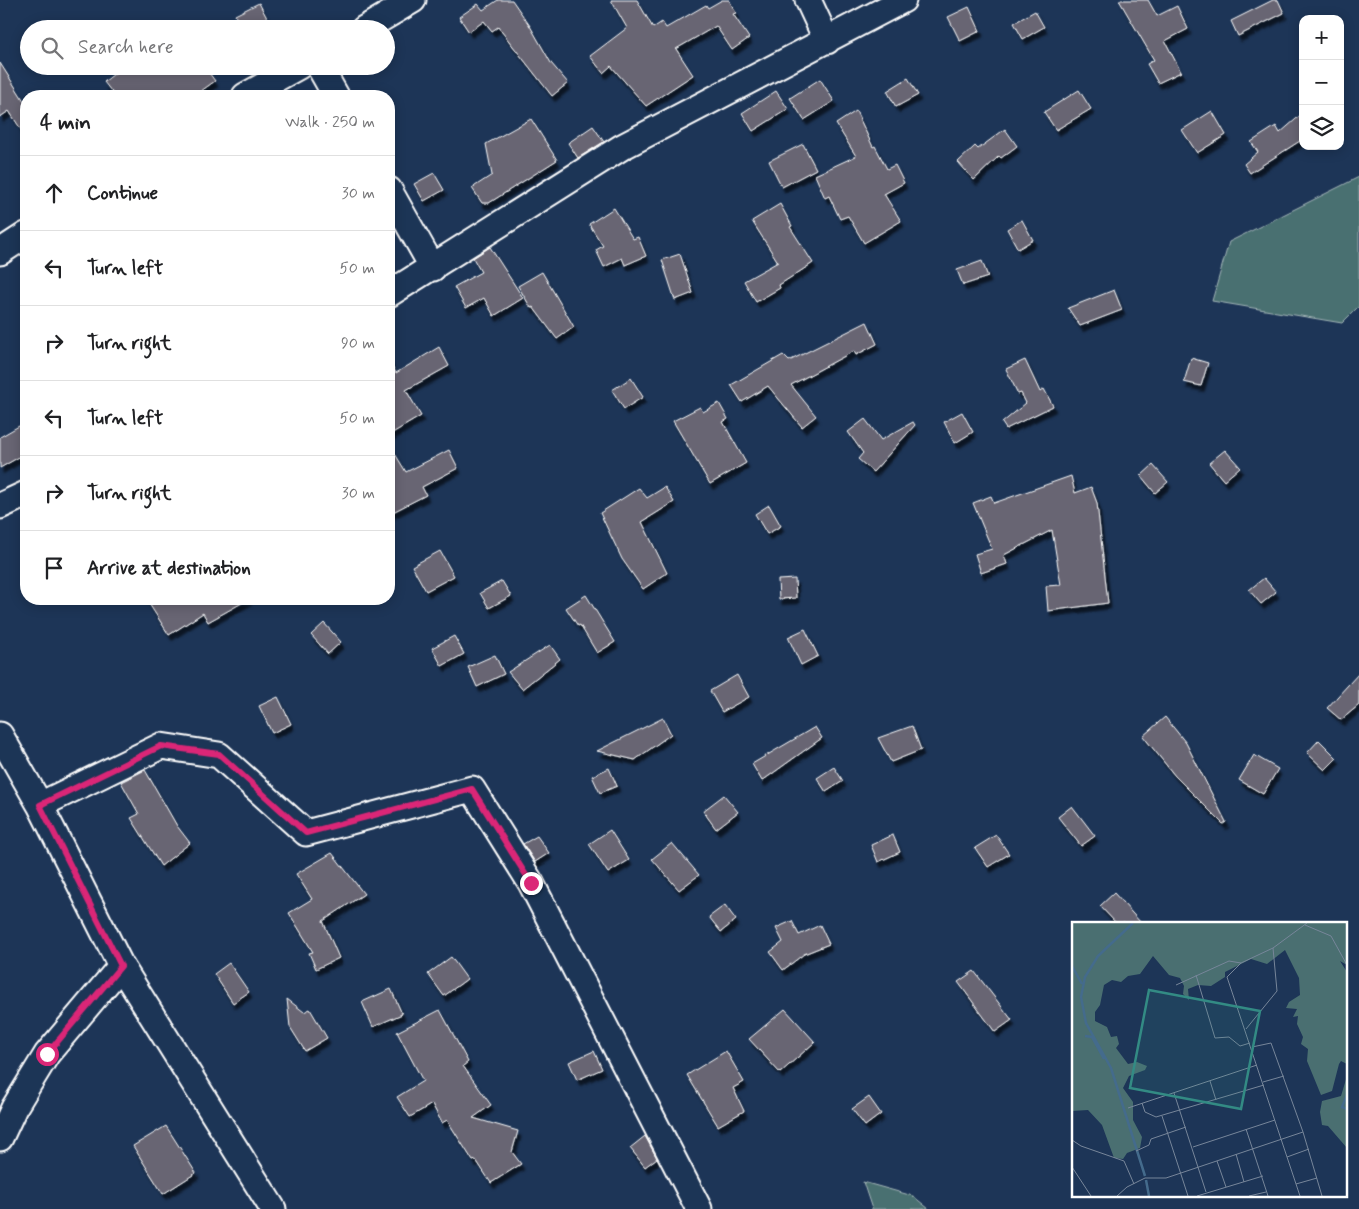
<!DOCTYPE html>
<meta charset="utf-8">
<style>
:root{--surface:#fff;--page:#f2f2f2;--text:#202124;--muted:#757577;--line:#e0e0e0}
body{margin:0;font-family:Mynerve,sans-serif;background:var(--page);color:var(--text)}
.controls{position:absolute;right:15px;top:15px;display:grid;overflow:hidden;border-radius:10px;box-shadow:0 2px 12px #0003}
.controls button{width:45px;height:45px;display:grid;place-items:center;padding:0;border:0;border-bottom:1px solid var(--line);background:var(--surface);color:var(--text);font:25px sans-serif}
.stop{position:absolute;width:15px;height:15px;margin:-11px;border:4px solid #db2777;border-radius:50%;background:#fff}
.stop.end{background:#db2777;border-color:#fff;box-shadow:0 1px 5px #0008}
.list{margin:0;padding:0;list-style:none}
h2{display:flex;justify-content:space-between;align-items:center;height:65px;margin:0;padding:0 20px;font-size:21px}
h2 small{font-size:16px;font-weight:400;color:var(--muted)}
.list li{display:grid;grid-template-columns:32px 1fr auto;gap:15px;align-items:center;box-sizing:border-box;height:75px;padding:0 20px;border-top:1px solid var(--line)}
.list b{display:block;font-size:19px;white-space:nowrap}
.list em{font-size:16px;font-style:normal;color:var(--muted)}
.icon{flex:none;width:28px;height:28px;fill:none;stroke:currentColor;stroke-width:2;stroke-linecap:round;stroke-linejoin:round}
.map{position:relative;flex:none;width:1359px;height:1209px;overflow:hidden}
.search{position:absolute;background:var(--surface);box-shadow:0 2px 12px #0003;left:20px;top:20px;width:375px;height:55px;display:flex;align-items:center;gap:12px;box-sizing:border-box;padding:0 18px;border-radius:28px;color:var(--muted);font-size:19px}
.panel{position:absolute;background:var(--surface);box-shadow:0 2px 12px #0003;left:20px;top:90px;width:375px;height:515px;border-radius:20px}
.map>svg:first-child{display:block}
.green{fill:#4a6f71;stroke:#a4b7b8}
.building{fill:#686573;stroke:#fff;filter:url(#shadow)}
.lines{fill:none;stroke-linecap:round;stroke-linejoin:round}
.street-casing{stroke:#fff;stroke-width:29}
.street{stroke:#1d3557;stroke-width:25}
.route{stroke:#db2777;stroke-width:6}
.inset-river{fill:none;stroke:#446b8c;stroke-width:2.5}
.inset-road{fill:none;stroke:#77869a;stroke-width:1}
.view{fill:#338b84;fill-opacity:0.15;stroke:#338b84;stroke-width:2.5}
.inset-edge{fill:none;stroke:#fff;stroke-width:2.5}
</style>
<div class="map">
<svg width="1359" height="1209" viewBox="0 0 1359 1209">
<defs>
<filter id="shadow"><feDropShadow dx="3" dy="5.5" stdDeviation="1" flood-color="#0009"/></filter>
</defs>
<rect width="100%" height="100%" fill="#1d3557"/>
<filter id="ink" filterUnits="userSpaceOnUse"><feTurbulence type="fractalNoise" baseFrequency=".02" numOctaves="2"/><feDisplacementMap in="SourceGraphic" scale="10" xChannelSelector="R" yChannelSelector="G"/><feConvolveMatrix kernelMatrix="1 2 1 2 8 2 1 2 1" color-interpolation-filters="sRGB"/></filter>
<g filter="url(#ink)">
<path class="green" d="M1359 177V306L1342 323 1212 301 1229 242Z
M863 1182 913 1196 929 1209H872Z"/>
<path class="building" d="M498 0H512L530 26 551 63 568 83 552 96 498 27 492 31 484 21 469 32 459 17 478 4 483 10Z
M611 0H637L653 28 662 22 666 28 706 5 708 8 722 0H729L736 13 733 14 749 38 732 50 716 26 676 49 693 75 646 106 611 66 603 73 590 56 627 28Z
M1119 0H1148L1157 16 1177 6 1188 29 1165 41 1181 72 1158 83 1147 64 1154 60Z
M1273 0H1278L1284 13 1238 36 1231 21Z
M259 3 268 20 251 29H242L235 15Z
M969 7 980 31 960 41 948 17Z
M1035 11 1044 27 1023 39 1014 23Z
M0 63 26 104V137L9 111 0 117Z
M124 66H204L215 81 194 96H115L104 82Z
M908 78 918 95 896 107 887 91Z
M820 79 834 101 804 120 790 98Z
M1079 90 1091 109 1056 130 1044 112Z
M776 91 788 109 753 131 742 113Z
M856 111 873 147 875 146 887 169 895 165 904 183 884 194 901 221 864 243 848 216 840 219 829 196 825 198 815 175 856 156 836 124Z
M1212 111 1226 135 1197 153 1182 130Z
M1303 113V139L1250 173 1244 164 1258 152 1251 142 1276 126 1280 133Z
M531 119 557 160 489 203H482L472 188 492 175 486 144Z
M593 126 604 142 578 158 568 143Z
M1005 129 1017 146 1001 158 999 156 974 180 958 162 975 146 978 149Z
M803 144 816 169 782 187 769 161Z
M434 173 444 190 424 201 414 184Z
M780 204 792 226 790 227 813 263 779 285 780 288 756 302 744 281 778 262 752 221Z
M614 208 633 239 638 237 646 256 625 265 622 258 604 267 596 250 603 246 589 224Z
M1022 220 1033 240 1018 249 1007 229Z
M490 247 523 298 494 316 484 298 466 308 454 287 481 272 473 258Z
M680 254 693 293 675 300 662 260Z
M982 261 988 277 963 285 957 270Z
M542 272 574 327 557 339 533 307 531 308 518 286Z
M1114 290 1122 310 1080 326 1068 308Z
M867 322 877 344 856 355 854 351 791 385 816 416 802 427 768 386 742 402 731 385 783 355 789 361Z
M439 347 449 366 406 390 421 416 389 435V360L396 373Z
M1191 358 1208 363 1201 386 1184 382Z
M1025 360 1040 392 1044 389 1053 406 1006 429 1002 423 1026 403 1021 393 1018 394 1006 369Z
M631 378 643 397 624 409 612 390Z
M719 403 728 419 723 422 746 463 710 484 673 421 700 407 703 412Z
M962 412 973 432 955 443 944 422Z
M865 419 881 440 913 422 915 425 873 472 858 459 863 453 848 432Z
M26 422V453L0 468V437Z
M389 444 406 472 449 450 458 468 422 487 426 495 389 514Z
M1225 450 1240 467 1224 481 1209 463Z
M1153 465 1168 482 1155 493 1141 476Z
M1071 476 1075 493 1091 487 1097 503 1108 603 1048 611 1046 586 1061 585 1052 530 1004 555 1007 564 981 573 975 554 992 549 973 503 991 496 994 503Z
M665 487 674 502 642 522 667 573 643 589 622 559 600 513 639 488 647 498Z
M769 505 781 526 767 534 755 514Z
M440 551 454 576 426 591 412 566Z
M1264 578 1276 592 1261 604 1249 590Z
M795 579 796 598 779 599 778 580Z
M502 581 511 596 489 608 480 593Z
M586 595 615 642 597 653 580 625 578 626 566 608Z
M146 599H249L208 622 203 613 169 635Z
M324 623 341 642 328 654 311 635Z
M805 629 818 656 801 665 788 637Z
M454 636 464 654 442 666 432 648Z
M550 645 560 659 522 689 508 672Z
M495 655 504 674 477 687 468 667Z
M1359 673V705L1341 720 1327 708Z
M737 675 749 697 722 712 710 691Z
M278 697 291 724 272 733 259 706Z
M1165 717 1186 743 1226 822 1223 824 1175 776 1143 736Z
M663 718 671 734 635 760 597 751Z
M912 726 921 750 891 762 878 738Z
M815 727 822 738 762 781 752 764Z
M1319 740 1337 758 1325 770 1307 753Z
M1254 755 1278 769 1263 794 1239 780Z
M834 767 843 781 826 792 817 778Z
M609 768 617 786 600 793 592 776Z
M145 770 177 826 190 843 161 866 131 818 139 814 121 782Z
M724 795 738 812 716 829 703 811Z
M1072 806 1095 836 1081 846 1058 817Z
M610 830 629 860 608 873 589 844Z
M893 835 900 852 878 862 871 845Z
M996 835 1009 854 988 867 975 848Z
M537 836 549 853 535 862 523 844Z
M672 843 699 875 679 890 652 859Z
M332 853 364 894 323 921 339 958 316 969 309 953 313 952 289 913 312 899 296 874Z
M1114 893 1141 923H1116L1100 906Z
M725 905 736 920 721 932 709 917Z
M792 921 799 935 820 925 829 944 804 954 783 970 770 952 783 942 776 928Z
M451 957 467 979 444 996 428 974Z
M229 963 249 992 233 1003 214 974Z
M974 971 1012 1020 995 1032 958 982Z
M391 989 402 1014 373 1027 362 1002Z
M287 999 304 1012 310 1009 327 1038 305 1051 290 1027Z
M785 1009 815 1042 780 1073 749 1039Z
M440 1010 468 1062 463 1066 491 1105 473 1118 518 1131 512 1152 521 1164 491 1183 476 1160 473 1161 447 1120 442 1123 432 1104 410 1117 397 1097 423 1081 397 1032Z
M594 1051 602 1069 577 1080 569 1062Z
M726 1051 744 1082 733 1088 744 1111 718 1126 687 1075Z
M869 1097 881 1114 865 1126 852 1109Z
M166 1126 196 1173 163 1194 133 1146Z
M645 1136 657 1158 645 1167 630 1148Z"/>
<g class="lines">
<defs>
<path id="street" d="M808 0 827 41
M364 29 413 0
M319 66 336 96
M245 96 299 66
M389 190 433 268
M0 252 26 235
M389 294 622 147 903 0
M0 506 26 494
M0 735 40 805 121 966 273 1209
M40 805 161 746 219 755 306 833 472 789 531 883 699 1209
M0 1138 14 1108 47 1054 121 966"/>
</defs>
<use href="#street" class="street-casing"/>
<use href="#street" class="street"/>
</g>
</g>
<g class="lines" filter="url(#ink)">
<path class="route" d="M47 1054 121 966 40 805 161 746 219 754 306 833 472 789 531 883"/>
</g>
<g transform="translate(1072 922)">
<rect width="275" height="275" fill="#1d3557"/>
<path d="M0 1H275V43L268 39 275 50V142L269 139 267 142 260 169 249 173 235 139 236 127 229 122 231 115 225 102 226 94 221 95 225 87 214 86 217 80 228 73 227 56 213 28 195 42 179 37 153 50V55L139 64 126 63 116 67 117 78 111 72 112 64 108 56 97 53 81 34 68 52 56 54 49 60 40 58 32 63 28 83 23 90V99L35 105 39 115 45 114 47 122 44 126 56 142 65 140 75 144 73 148 57 154 51 166 61 180V198L70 215 68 226 55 231 51 237 42 236 30 203 16 188 0 189ZM275 154V226L256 204 250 203 248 190 250 179 269 174Z" fill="#4a6f71"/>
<path class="inset-river" d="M61 1 26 34 13 55 9 75 14 101 39 146 73 254M0 44 10 62M13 114 20 115 32 137M275 173 270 185 275 187M74 258 77 274"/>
<path class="inset-road" d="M233 3 259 14 275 43M124 53 143 116 157 115 168 124 178 121M104 63 157 39 169 41M174 107 205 69 201 26M180 125 199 121 231 210M138 159 144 178M191 160 212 154M102 171 134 270M70 181 73 190 84 195 192 163M56 186 185 143M90 194 116 274M174 207 196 274M0 218 9 224 52 239 62 262M121 225 203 198M64 229 77 223 79 217 114 205M164 232 172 260M215 235 237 227M145 239 154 265M0 245 19 274M224 262 245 256M45 274 55 265 73 256H94L231 210 250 274M125 274 191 254M177 274 194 270M228 274 155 55 169 41 201 26 235 1"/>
<path class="view" d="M77 68 188 89 169 187 58 166Z"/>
<rect width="275" height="275" class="inset-edge"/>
</g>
</svg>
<div class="controls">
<button>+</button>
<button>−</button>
<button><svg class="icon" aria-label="layers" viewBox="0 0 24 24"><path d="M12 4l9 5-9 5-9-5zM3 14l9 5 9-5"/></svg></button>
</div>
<div class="stop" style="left:47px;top:1054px"></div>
<div class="stop end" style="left:531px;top:883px"></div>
<div class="search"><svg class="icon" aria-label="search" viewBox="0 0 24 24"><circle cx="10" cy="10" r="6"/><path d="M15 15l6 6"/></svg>Search here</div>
<section class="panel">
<h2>4 min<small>Walk · 250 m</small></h2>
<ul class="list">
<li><svg class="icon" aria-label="ahead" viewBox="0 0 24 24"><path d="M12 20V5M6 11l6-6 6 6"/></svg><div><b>Continue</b></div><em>30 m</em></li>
<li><svg class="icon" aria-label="left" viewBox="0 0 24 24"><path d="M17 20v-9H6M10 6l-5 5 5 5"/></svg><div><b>Turn left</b></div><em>50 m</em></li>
<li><svg class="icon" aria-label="right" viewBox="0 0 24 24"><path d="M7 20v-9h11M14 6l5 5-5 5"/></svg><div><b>Turn right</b></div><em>90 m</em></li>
<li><svg class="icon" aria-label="left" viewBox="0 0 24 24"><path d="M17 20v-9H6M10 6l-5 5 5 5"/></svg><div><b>Turn left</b></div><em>50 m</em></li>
<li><svg class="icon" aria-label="right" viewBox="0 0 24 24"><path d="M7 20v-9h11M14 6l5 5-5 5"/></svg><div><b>Turn right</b></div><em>30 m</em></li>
<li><svg class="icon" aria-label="arrive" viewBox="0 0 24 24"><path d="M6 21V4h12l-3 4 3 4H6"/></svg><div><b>Arrive at destination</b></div></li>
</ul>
</section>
</div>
